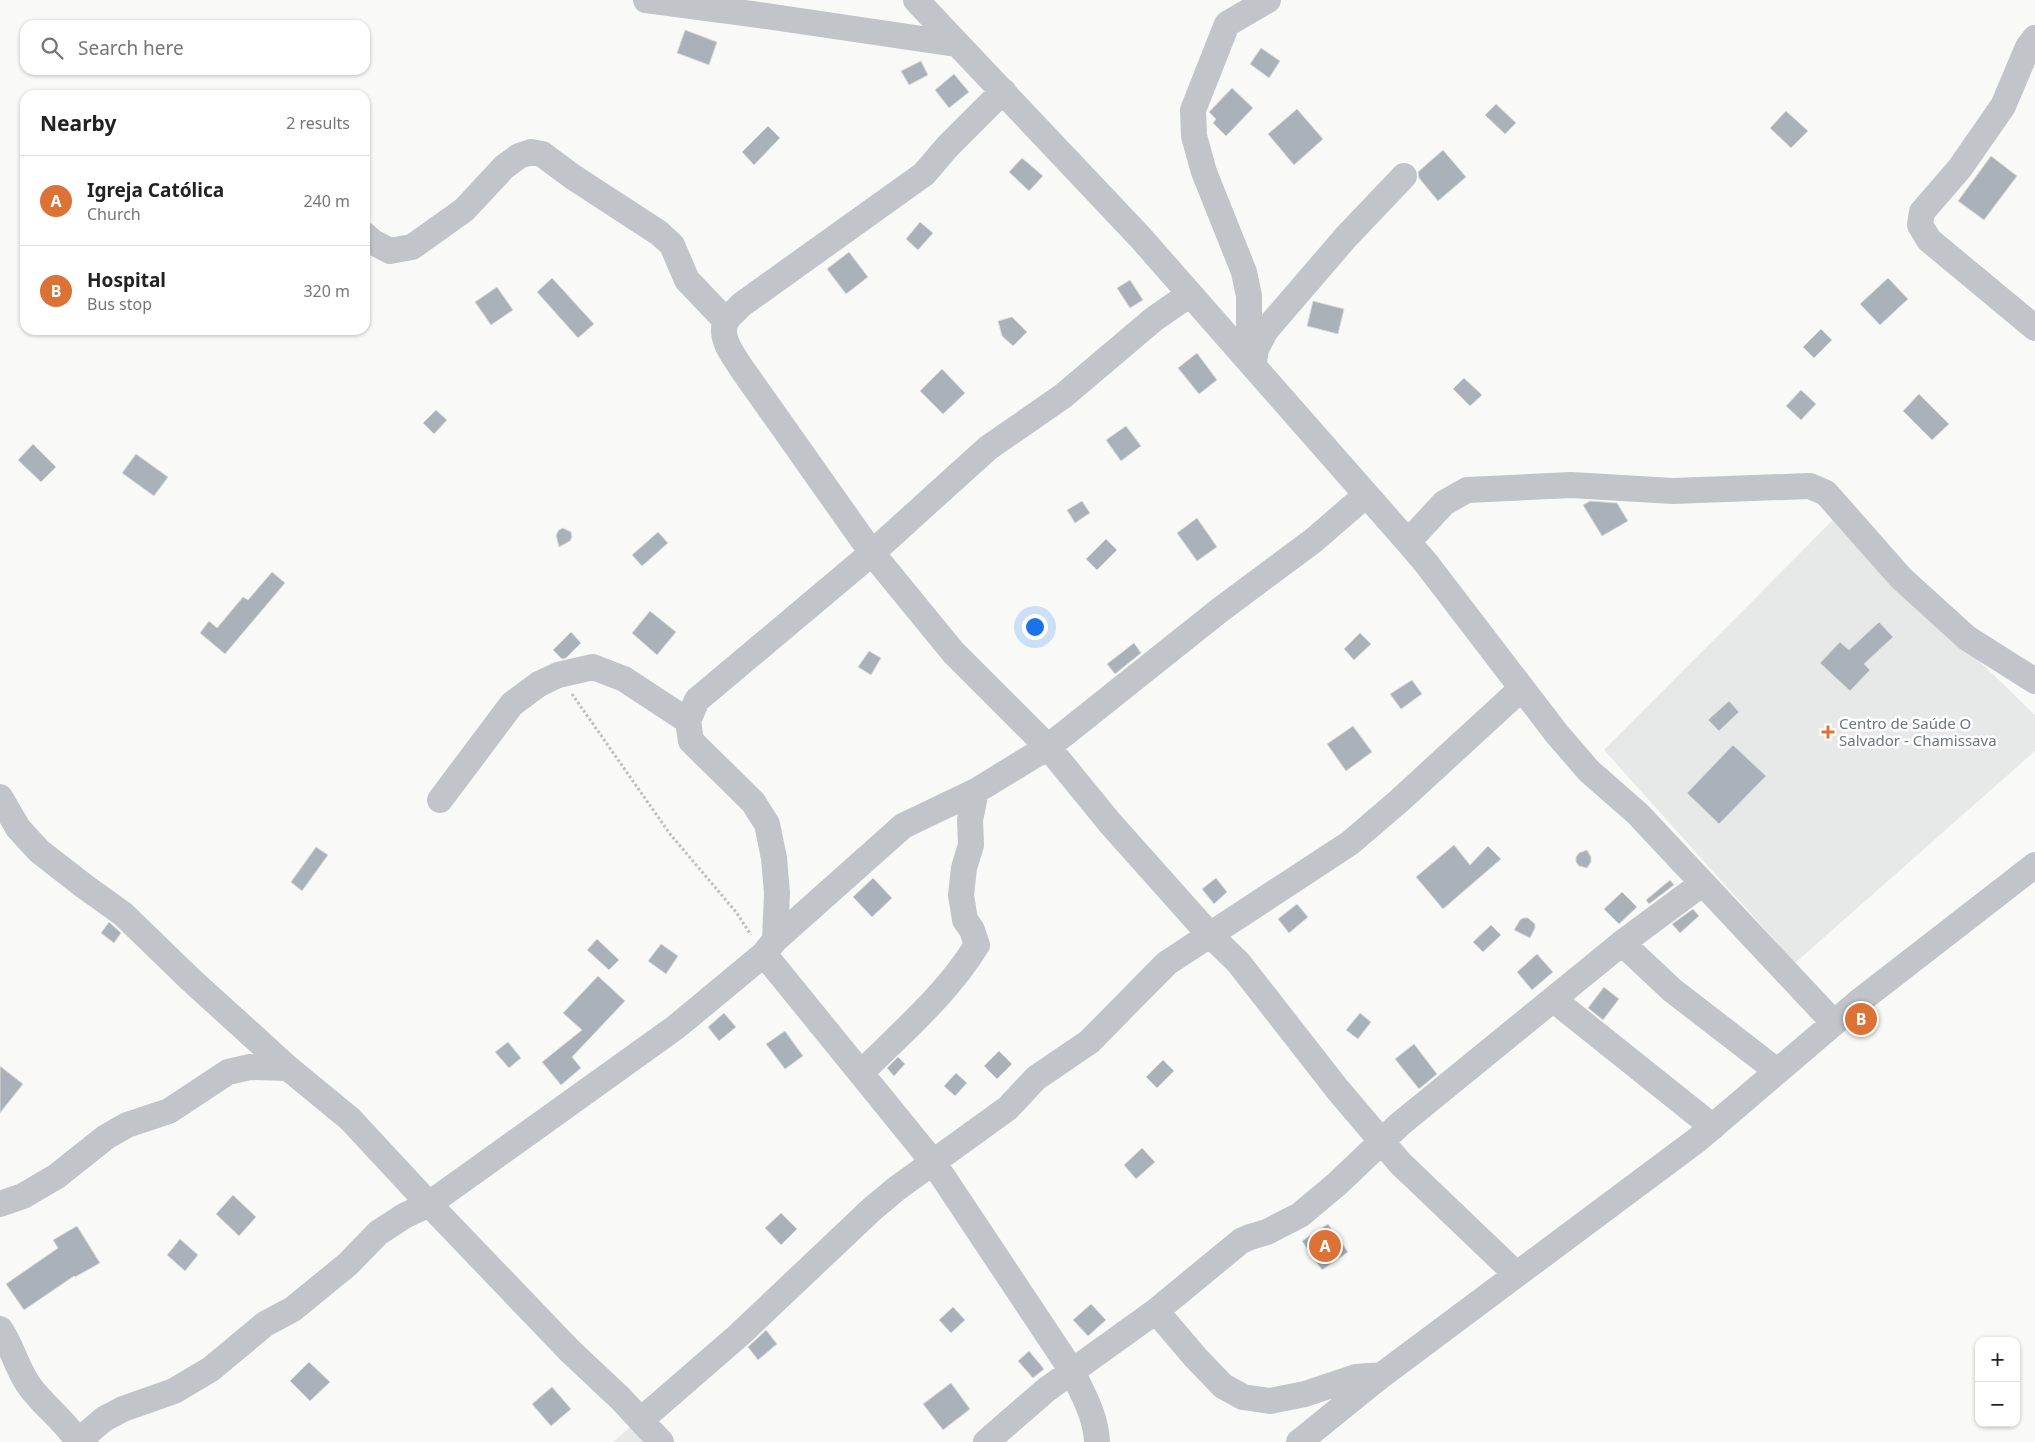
<!DOCTYPE html>
<meta charset="utf-8">
<style>
:root{--surface:#fff;--page:#f6f6f6;--text:#222;--muted:#767676;--line:#e0e0e0;--accent:#dc7235}
body{margin:0;font-family:"Noto Sans",sans-serif;background:var(--page);color:var(--text)}
.controls{position:absolute;right:15px;bottom:15px;display:grid;overflow:hidden;border-radius:10px;box-shadow:0 1px 4px #0004}
.controls button{width:45px;height:45px;display:grid;place-items:center;padding:0;border:0;border-bottom:1px solid var(--line);background:var(--surface);color:var(--text);font:25px sans-serif}
.you{position:absolute;left:1034px;top:626px;width:18px;height:18px;margin:-12px;border:4px solid #fff;border-radius:50%;background:#1a73e8;box-shadow:0 0 0 8px #1a73e833}
.badge{display:grid;place-items:center;width:32px;height:32px;border-radius:50%;background:var(--accent);color:#fff;font-size:16px;font-weight:700}
.pin{position:absolute;translate:-50% -50%;border:2px solid #fff;box-shadow:0 1px 5px #0006}
.list{margin:0;padding:0;list-style:none}
h2{display:flex;justify-content:space-between;align-items:center;height:65px;margin:0;padding:0 20px;font-size:21px}
h2 small{font-size:16px;font-weight:400;color:var(--muted)}
.list li{display:grid;grid-template-columns:32px 1fr auto;gap:15px;align-items:center;box-sizing:border-box;height:90px;padding:0 20px;border-top:1px solid var(--line)}
.list b{display:block;font-size:19px;white-space:nowrap}
.list p{margin:0;font-size:16px;white-space:nowrap;color:var(--muted)}
.list em{font-size:16px;font-style:normal;color:var(--muted)}
.icon{flex:none;width:28px;height:28px;fill:none;stroke:currentColor;stroke-width:2;stroke-linecap:round;stroke-linejoin:round}
.map{position:relative;flex:none;width:2035px;height:1442px;overflow:hidden}
.search{position:absolute;background:var(--surface);box-shadow:0 1px 4px #0004;left:20px;top:20px;width:350px;height:55px;display:flex;align-items:center;gap:12px;box-sizing:border-box;padding:0 18px;border-radius:15px;color:var(--muted);font-size:19px}
.panel{position:absolute;background:var(--surface);box-shadow:0 1px 4px #0004;left:20px;top:90px;width:350px;height:245px;border-radius:15px}
.map>svg:first-child{display:block}
.built{fill:#e7e9e9}
.building{fill:#aab1b8;stroke:#dbdcda}
.lines{fill:none;stroke-linecap:round;stroke-linejoin:round}
.path{stroke:#bcbec1;stroke-width:3;stroke-dasharray:2.5 2.5;stroke-linecap:butt}
.minor{stroke:#c1c4c9;stroke-width:26}
.poi-dot{fill:#dc7235;stroke:#fff;stroke-width:2}
.labels{text-anchor:middle;dominant-baseline:central;stroke-width:5;stroke-linejoin:round;paint-order:stroke}
.poi-label{font-size:15px;fill:#6a7687;stroke:#fff;text-anchor:start}
</style>
<div class="map">
<svg width="2035" height="1442" viewBox="0 0 2035 1442">
<rect width="100%" height="100%" fill="#f9faf8"/>
<path class="built" d="M1833 520 2035 715V751L1795 963 1604 750Z
M636 1422 654 1442H613Z"/>
<path class="building" d="M685 30 717 42 709 65 677 53Z
M1261 48 1280 61 1269 78 1250 64Z
M921 61 928 75 909 85 901 71Z
M954 74 969 92 949 108 935 90Z
M1232 88 1253 108 1226 136 1213 123 1216 119 1209 112Z
M1496 104 1516 123 1505 134 1485 115Z
M1297 109 1323 139 1294 165 1268 134Z
M1786 111 1808 131 1791 148 1770 128Z
M768 126 780 138 754 165 742 152Z
M1443 150 1466 177 1438 201 1419 178 1418 172Z
M1991 156 2017 176 1984 220 1958 201Z
M1022 158 1043 176 1029 191 1009 172Z
M920 222 933 233 918 250 906 239Z
M849 252 868 277 846 294 827 269Z
M552 278 594 324 578 338 537 292Z
M1888 278 1908 299 1880 325 1860 304Z
M1130 280 1143 300 1130 308 1117 288Z
M497 287 513 310 491 325 475 302Z
M1313 301 1344 309 1338 334 1307 326Z
M1012 317 1027 332 1013 346 1002 336 998 321Z
M1821 329 1832 340 1814 358 1803 347Z
M1197 353 1217 380 1199 394 1178 368Z
M942 369 965 393 943 414 920 391Z
M1464 378 1482 395 1470 406 1453 389Z
M1801 390 1816 404 1801 420 1786 406Z
M1919 394 1949 424 1932 440 1903 411Z
M436 410 447 420 434 434 423 423Z
M1126 426 1141 446 1121 461 1106 440Z
M33 444 56 467 41 482 18 460Z
M136 454 168 477 154 496 122 473Z
M1082 501 1090 513 1075 523 1067 510Z
M1590 501 1617 503 1628 521 1602 536 1583 505Z
M1197 518 1217 547 1197 561 1177 533Z
M563 528 571 532 572 537 570 541 559 547 556 535 559 530Z
M658 532 668 543 642 566 632 555Z
M1106 539 1117 550 1097 570 1086 559Z
M272 572 285 583 225 654 200 633 209 621 217 628 243 597 248 600Z
M650 611 676 632 657 655 632 633Z
M1879 622 1893 637 1864 664 1870 670 1850 691 1820 663 1840 642 1849 650Z
M571 632 581 643 566 658 562 659 553 650Z
M1360 633 1371 644 1354 660 1344 649Z
M1134 643 1141 653 1115 674 1107 664Z
M869 651 881 658 871 675 858 667Z
M1412 680 1422 694 1401 709 1390 694Z
M1729 701 1739 712 1719 731 1708 720Z
M1353 726 1372 752 1346 771 1327 744Z
M1733 745 1766 776 1719 824 1687 793Z
M1454 845 1470 865 1488 846 1501 859 1443 909 1416 877Z
M316 847 328 855 302 891 291 882Z
M1587 850 1591 857V862L1587 868 1579 866 1576 862V857L1579 853Z
M873 878 892 898 872 917 853 897Z
M1216 878 1227 892 1214 904 1202 889Z
M1670 880 1674 885 1649 904 1646 900Z
M1622 892 1637 907 1619 924 1604 909Z
M1297 904 1308 917 1289 933 1278 919Z
M1693 909 1699 916 1680 933 1672 924Z
M1523 918H1528L1535 924V928L1530 938 1514 930 1520 920Z
M109 922 121 933 114 943 101 933Z
M1491 925 1501 935 1483 952 1473 942Z
M597 939 619 960 609 970 587 950Z
M661 944 678 956 666 974 648 961Z
M1537 954 1553 972 1532 990 1517 972Z
M598 976 625 1001 572 1057 581 1068 561 1085 542 1062 582 1030 563 1013Z
M1604 987 1619 999 1603 1020 1588 1008Z
M724 1013 736 1027 719 1041 708 1027Z
M1360 1013 1371 1022 1358 1039 1346 1030Z
M785 1031 803 1056 785 1069 766 1044Z
M508 1042 521 1058 509 1068 495 1052Z
M1414 1044 1437 1074 1419 1089 1395 1059Z
M999 1051 1012 1064 997 1079 984 1066Z
M898 1057 905 1064 894 1076 887 1068Z
M1163 1060 1174 1071 1157 1088 1146 1077Z
M0 1066 23 1084 0 1113Z
M956 1073 967 1083 955 1096 944 1086Z
M1142 1148 1155 1162 1136 1179 1124 1165Z
M233 1195 256 1217 239 1236 216 1214Z
M781 1213 797 1229 781 1245 765 1228Z
M1328 1224 1348 1252 1322 1270 1302 1241Z
M77 1226 100 1263 75 1277 74 1276 24 1310 6 1284 58 1248 53 1240Z
M180 1239 198 1255 185 1271 167 1255Z
M1091 1304 1106 1320 1088 1336 1073 1320Z
M953 1307 965 1320 951 1333 939 1320Z
M766 1330 777 1344 758 1360 748 1347Z
M1029 1351 1044 1369 1033 1378 1018 1361Z
M309 1362 330 1382 310 1401 290 1381Z
M951 1383 970 1409 943 1430 923 1404Z
M552 1387 571 1409 551 1426 532 1404Z"/>
<g class="lines">
<path class="path" d="M572 694 670 834 736 912 751 935"/>
<path class="minor" d="M646 0 752 14 956 44
M916 0 1140 237 1408 542 1426 563 1557 734 1589 771 1638 814 1834 1023
M2035 38 2028 47 2003 106 1960 168 1922 212 1920 225 1929 240 2035 328
M1003 91 948 146 924 174 741 305C737 310 730 315 727 320 717 336 734 356 742 369L872 553 953 652 1048 747 1110 823 1209 934 1238 962 1338 1090 1400 1163 1516 1274
M365 235 373 242 390 251 412 247 464 210 504 167 519 156 531 152 542 154 573 177 659 233 672 245 687 280 726 321
M1256 349 1249 341V296L1244 272 1204 172 1194 136 1193 110 1227 24 1268 0
M1254 362 1256 349 1266 330 1346 237 1404 176
M1408 542 1444 503 1467 490 1571 485 1673 491 1810 486 1826 493 1901 578 1967 638 2035 681
M0 797 18 828 39 851 84 886 123 914 190 979 288 1068 350 1119 429 1204 570 1351 621 1399 661 1442
M440 800 512 704 539 684 558 675 593 667 624 679 688 721
M775 940 777 893 774 858 767 824 753 802 691 741 688 721 697 700 872 553 988 448 1063 396 1154 319 1190 294
M1622 943 1672 990 1777 1071
M764 954 933 1162 1072 1371C1083 1394 1096 1416 1097 1442
M1554 1000 1713 1127
M861 1073C901 1033 947 994 977 945L972 930 965 920 961 895 964 868 971 845 970 820 976 791
M0 1204 23 1196 57 1176 106 1137 127 1125 169 1111 228 1072 250 1067 288 1068
M1156 1311 1196 1358 1223 1386 1243 1397 1270 1401 1305 1394 1356 1377 1382 1375
M0 1329C12 1346 16 1366 28 1384 42 1405 65 1420 78 1442
M641 1420 739 1335 871 1210 896 1189 1008 1108 1036 1078 1089 1042 1167 963 1350 843 1399 801 1522 688
M82 1442 90 1431 104 1419 123 1409 174 1391 211 1369 265 1324 293 1309 348 1264 378 1233 404 1216 429 1204 676 1027 764 954 775 940 903 826 976 791 1048 747 1220 610 1314 540 1366 495
M986 1442 1046 1390 1156 1311 1241 1241 1250 1237 1267 1232 1300 1215 1337 1184 1400 1124 1622 943 1703 883
M1299 1442 1382 1375 1697 1140 1861 1000 2035 865"/>
</g>
<path class="poi-dot" d="M1825.5 724.5h5v5h5v5h-5v5h-5v-5h-5v-5h5z"/>
<g class="labels">
<g class="poi-label">
<text x="1839" y="723">Centro de Saúde O<tspan x="1839" dy="17">Salvador - Chamissava</tspan></text>
</g>
</g>
</svg>
<div class="controls">
<button>+</button>
<button>−</button>
</div>
<div class="you"></div>
<div class="pin badge" style="left:1325px;top:1246px">A</div>
<div class="pin badge" style="left:1861px;top:1019px">B</div>
<div class="search"><svg class="icon" aria-label="search" viewBox="0 0 24 24"><circle cx="10" cy="10" r="6"/><path d="M15 15l6 6"/></svg>Search here</div>
<section class="panel">
<h2>Nearby<small>2 results</small></h2>
<ul class="list">
<li><span class="badge">A</span><div><b>Igreja Católica</b><p>Church</p></div><em>240 m</em></li>
<li><span class="badge">B</span><div><b>Hospital</b><p>Bus stop</p></div><em>320 m</em></li>
</ul>
</section>
</div>
